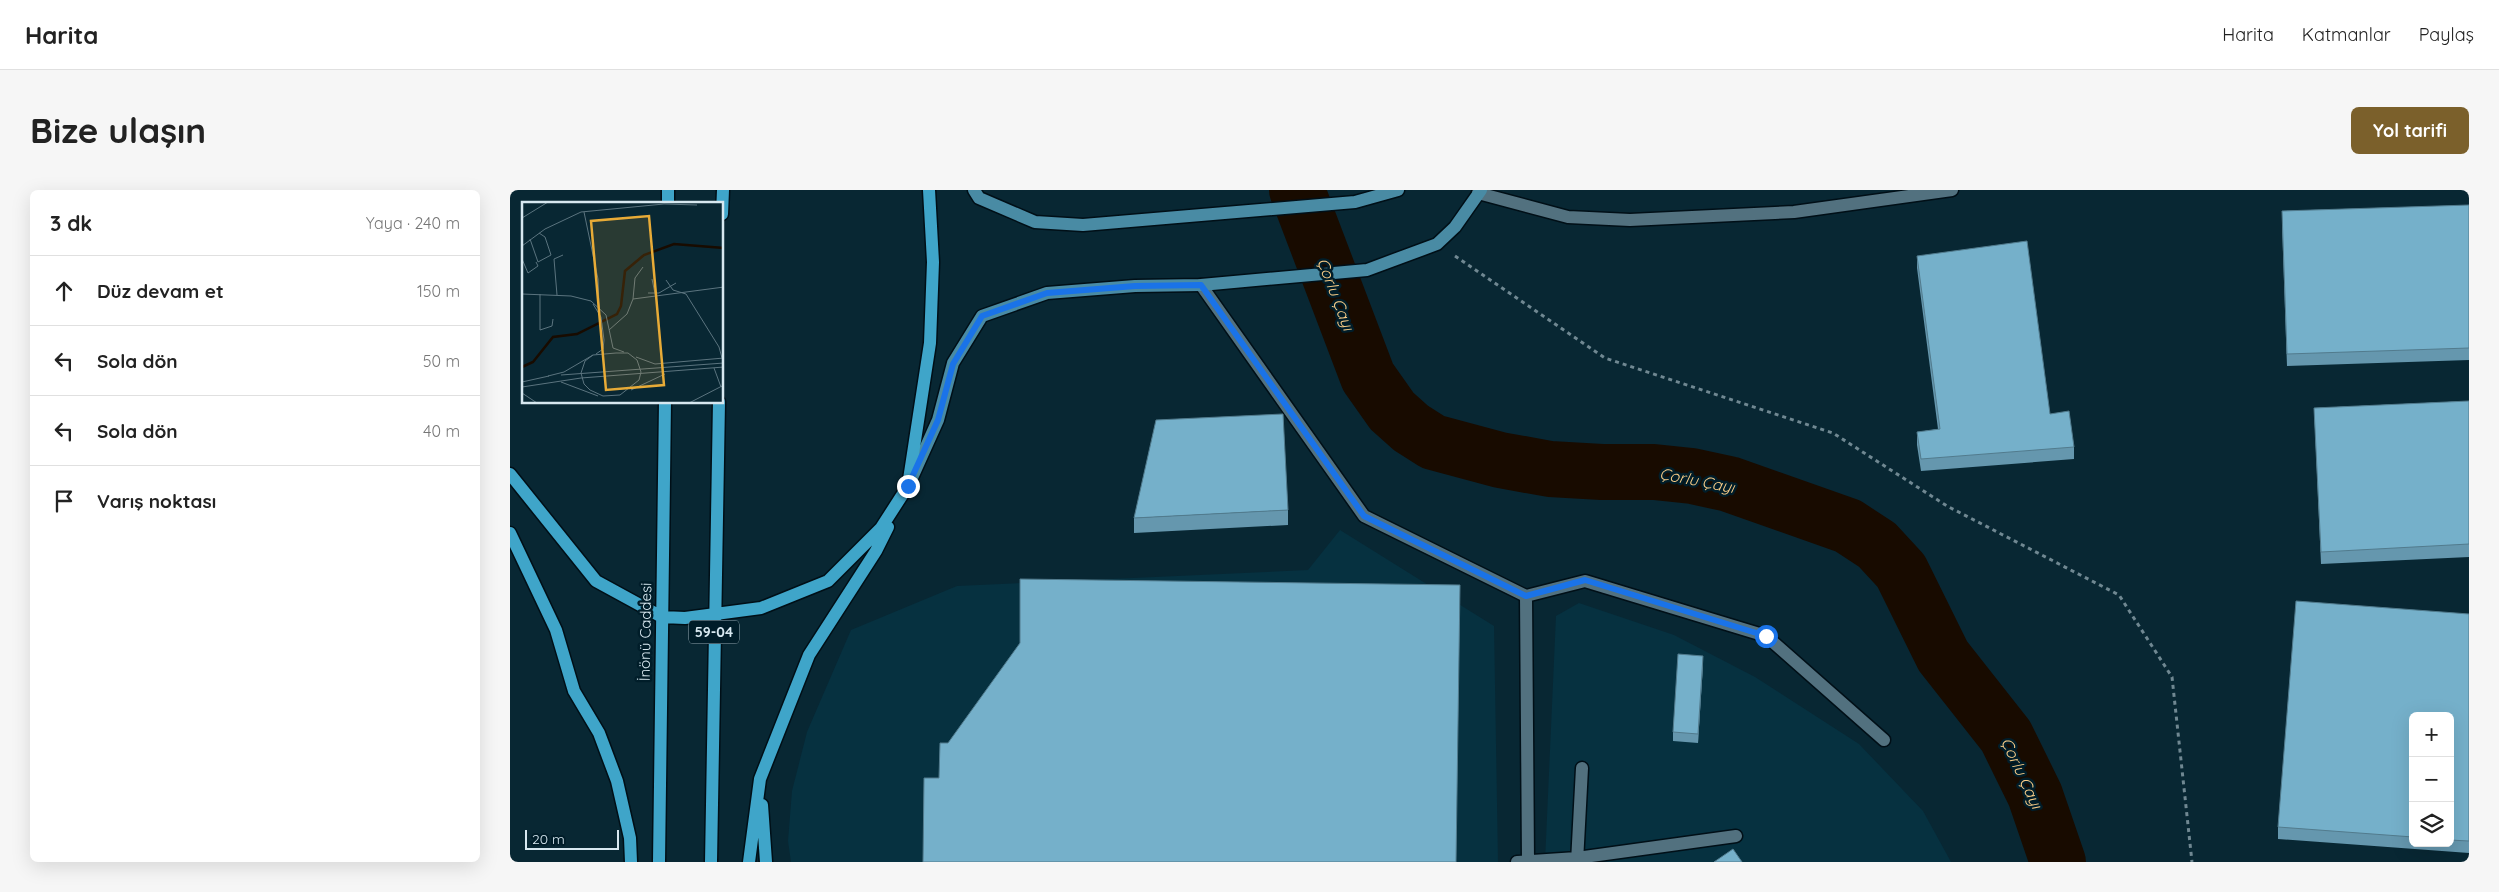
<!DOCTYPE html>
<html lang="tr">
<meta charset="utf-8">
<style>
:root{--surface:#fff;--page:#f6f6f6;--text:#222;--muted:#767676;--line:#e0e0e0;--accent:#7b602b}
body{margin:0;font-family:Quicksand,sans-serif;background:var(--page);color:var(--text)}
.controls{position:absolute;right:15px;bottom:15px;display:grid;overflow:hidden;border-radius:8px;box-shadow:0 5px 20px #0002}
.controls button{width:45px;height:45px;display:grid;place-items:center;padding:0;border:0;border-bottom:1px solid var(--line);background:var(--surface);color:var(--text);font:25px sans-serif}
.scale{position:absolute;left:15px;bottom:12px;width:94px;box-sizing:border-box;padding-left:5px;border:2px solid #d7e8f0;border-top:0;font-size:14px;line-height:18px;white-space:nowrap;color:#d7e8f0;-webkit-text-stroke:4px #001d29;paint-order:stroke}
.stop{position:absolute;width:15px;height:15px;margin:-11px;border:4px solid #1a73e8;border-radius:50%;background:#fff}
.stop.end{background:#1a73e8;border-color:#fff;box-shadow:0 1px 5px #0008}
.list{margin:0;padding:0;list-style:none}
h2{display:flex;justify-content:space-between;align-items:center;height:65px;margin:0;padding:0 20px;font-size:21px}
h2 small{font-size:16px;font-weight:400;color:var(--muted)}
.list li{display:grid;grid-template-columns:32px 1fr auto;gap:15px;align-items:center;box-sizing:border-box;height:70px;padding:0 20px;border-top:1px solid var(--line)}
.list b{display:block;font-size:19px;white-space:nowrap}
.list em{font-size:16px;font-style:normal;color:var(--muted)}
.icon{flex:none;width:28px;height:28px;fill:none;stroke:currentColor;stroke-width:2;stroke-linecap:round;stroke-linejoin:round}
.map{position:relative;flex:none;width:1959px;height:672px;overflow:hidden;border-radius:8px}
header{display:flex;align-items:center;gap:30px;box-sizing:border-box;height:70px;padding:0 25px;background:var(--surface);border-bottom:1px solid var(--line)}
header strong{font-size:24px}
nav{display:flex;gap:28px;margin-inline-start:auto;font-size:18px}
.intro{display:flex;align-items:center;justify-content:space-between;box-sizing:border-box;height:120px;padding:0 30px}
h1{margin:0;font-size:35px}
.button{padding:12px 22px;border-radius:8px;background:var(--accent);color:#fff;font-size:18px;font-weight:700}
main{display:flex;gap:30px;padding:0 30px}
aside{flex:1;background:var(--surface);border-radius:8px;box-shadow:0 5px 20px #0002}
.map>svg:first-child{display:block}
.built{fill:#063140}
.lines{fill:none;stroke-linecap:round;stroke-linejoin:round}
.river{stroke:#180b00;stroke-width:56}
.lane-casing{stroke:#000f17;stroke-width:15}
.street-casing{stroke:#000f17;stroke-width:15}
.secondary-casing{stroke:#000f17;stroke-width:15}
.primary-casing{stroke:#000f17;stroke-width:15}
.path{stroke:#708892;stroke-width:3;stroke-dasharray:4 4;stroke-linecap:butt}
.lane{stroke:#52717f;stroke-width:12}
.street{stroke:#52717f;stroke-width:12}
.secondary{stroke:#498ba4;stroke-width:12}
.primary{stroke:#3fa5c9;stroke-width:12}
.wall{fill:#6597ae;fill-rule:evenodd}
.shaded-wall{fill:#527b8d}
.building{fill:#75b0ca;stroke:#527b8d}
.route{stroke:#1a73e8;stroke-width:6}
.labels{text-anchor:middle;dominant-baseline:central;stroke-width:5;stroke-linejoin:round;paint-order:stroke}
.shield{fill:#001d29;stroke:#96abb4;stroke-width:1}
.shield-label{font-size:14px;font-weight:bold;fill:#d7e8f0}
.street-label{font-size:15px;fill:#d7e8f0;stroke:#001d29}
.water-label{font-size:16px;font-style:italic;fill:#face88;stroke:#001d29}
.inset-river{fill:none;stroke:#180b00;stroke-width:2.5}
.inset-road{fill:none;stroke:#5b747f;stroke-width:1}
.view{fill:#e8ab37;fill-opacity:0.15;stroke:#e8ab37;stroke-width:2.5}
.inset-edge{fill:none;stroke:#d7e8f0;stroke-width:2.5}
</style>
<header>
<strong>Harita</strong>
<nav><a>Harita</a><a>Katmanlar</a><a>Paylaş</a></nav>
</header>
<div class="intro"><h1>Bize ulaşın</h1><a class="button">Yol tarifi</a></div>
<main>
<aside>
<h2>3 dk<small>Yaya · 240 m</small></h2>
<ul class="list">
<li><svg class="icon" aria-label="ahead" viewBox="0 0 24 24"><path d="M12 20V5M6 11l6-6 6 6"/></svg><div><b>Düz devam et</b></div><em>150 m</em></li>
<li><svg class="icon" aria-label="left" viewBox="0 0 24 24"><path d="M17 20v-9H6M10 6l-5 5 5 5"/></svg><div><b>Sola dön</b></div><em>50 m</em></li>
<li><svg class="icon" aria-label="left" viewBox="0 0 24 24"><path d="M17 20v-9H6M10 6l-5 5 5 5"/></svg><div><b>Sola dön</b></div><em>40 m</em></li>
<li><svg class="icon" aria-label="arrive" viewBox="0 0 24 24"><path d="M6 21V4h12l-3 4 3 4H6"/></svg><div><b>Varış noktası</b></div></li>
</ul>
</aside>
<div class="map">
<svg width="1959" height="672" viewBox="0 0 1959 672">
<rect width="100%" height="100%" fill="#082733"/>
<path class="built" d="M830 340 984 436 988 672H281L278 651 282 601 297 542 341 440 447 396 798 380Z
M1069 413 1164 445 1245 487 1349 554 1413 621 1441 672H1035L1046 426Z"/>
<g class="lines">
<path class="river" d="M787 0 858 187 882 221 901 238 923 252 990 270 1040 279 1092 282H1144L1182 286 1219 294 1338 336 1367 355 1391 381 1433 466 1496 546 1525 605 1548 672"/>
<defs>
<path id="lane" d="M691 95 854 326 1016 406 1018 672
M1016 406 1075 391 1256 446 1374 550
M1007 672 1067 668 1226 646
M1067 672 1072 578"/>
<path id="street" d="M968 3 1058 27 1120 30 1284 22 1442 0"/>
<path id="secondary" d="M464 0 469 8 525 32 573 35 845 12 888 0
M401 290 428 230 443 173 472 126 537 103 625 96 691 95 857 80 927 54 945 37 971 0"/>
<path id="primary" d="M158 14V0
M212 24 213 0
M0 284 86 391 152 427 175 428 251 418 318 391 371 338 398 296 420 153 423 72 419 0
M0 343 46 440 64 501 89 543 107 591 120 648 121 672
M252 615 256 672
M149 672 155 212
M201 672 209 212
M239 672 250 589 299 465 366 361 378 337"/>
</defs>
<use href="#lane" class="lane-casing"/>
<use href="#street" class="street-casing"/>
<use href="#secondary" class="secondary-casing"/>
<use href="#primary" class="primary-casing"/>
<path class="path" d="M945 66 1095 168 1323 243 1437 316 1609 405 1662 487 1682 672"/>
<use href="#lane" class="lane"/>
<use href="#street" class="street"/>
<use href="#secondary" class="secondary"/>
<use href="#primary" class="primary"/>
</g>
<path class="wall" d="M1959 15V170L1777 176 1772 34Z
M1407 66 1540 224 1564 257V269L1411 281 1407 255V242L1428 239 1407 78Z
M1959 211V367L1811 374 1804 218Z
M778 320V335L624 343V328Z
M1959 424V663L1768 649V637ZM1903 526H1940V653H1903Z
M1193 475 1188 553 1163 551V542Z"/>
<path class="shaded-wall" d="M1193 466V475L1188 553V544Z"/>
<path class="building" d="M1959 15V158L1777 164 1772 21Z
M1517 51 1540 224 1559 221 1564 257 1411 269 1407 242 1430 239 1407 66Z
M1959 211V354L1811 362 1804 218Z
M773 224 778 320 624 328 646 230Z
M510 389 950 395 946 672H413L414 588H429L430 553H438L510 453Z
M1786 411 1959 424V651L1940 650V526H1903V647L1768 637Z
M1168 464 1193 466 1188 544 1163 542Z
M1223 659 1232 672H1204Z"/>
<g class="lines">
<path class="route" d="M398 296 428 230 443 174 472 126 537 103 625 96 691 95 854 326 1016 406 1075 390 1256 446"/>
</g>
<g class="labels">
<rect class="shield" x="179" y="430.5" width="50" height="23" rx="4"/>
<g class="shield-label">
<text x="204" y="442">59-04</text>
</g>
<g class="street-label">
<text transform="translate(135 442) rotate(-89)">İnönü Caddesi</text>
</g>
<g class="water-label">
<text transform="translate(826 104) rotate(69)">Çorlu Çayı</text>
<text transform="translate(1187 290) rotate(11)">Çorlu Çayı</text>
<text transform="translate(1512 583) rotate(65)">Çorlu Çayı</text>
</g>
</g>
<g transform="translate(12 12)">
<rect width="201" height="201" fill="#082733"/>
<path class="inset-river" d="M0 165 11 160 31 135 55 132 95 112 99 104 103 69 122 53 152 42 202 46"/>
<path class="inset-road" d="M62 10 76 77 77 105M0 16 26 0M8 37 16 60 29 53 23 35 17 31M0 44 23 27 59 10 142 2 175 3M0 57 6 71 16 64 14 60M130 77 135 101M144 78 151 88 164 92 197 145 200 156M126 91H137L154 81M0 92 49 94 69 99 84 113 91 146 102 150M18 92V128L30 124 31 117M35 93 32 57 41 53M111 97 113 76 121 65M71 102 79 115 82 138 81 147 74 152M87 128 105 112 111 97 202 85M114 155 133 162M133 162 202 156M192 166 199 185M39 173 202 161M26 174 42 170 71 153 94 151H106L115 158 119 170 117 178 98 193 81 194 68 188 62 182 59 171 63 159 71 153M0 180 27 174M39 180 76 194M0 185 59 176 202 165M109 188 143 172M0 191 15 201M167 201 202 183"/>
<path class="view" d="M127 14 142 183 84 188 69 19Z"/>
<rect width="201" height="201" class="inset-edge"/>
</g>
</svg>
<div class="controls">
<button>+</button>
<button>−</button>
<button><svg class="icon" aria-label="layers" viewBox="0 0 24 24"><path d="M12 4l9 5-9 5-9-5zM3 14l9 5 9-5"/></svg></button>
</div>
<div class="scale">20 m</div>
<div class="stop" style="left:1256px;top:446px"></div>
<div class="stop end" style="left:398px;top:296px"></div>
</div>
</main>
